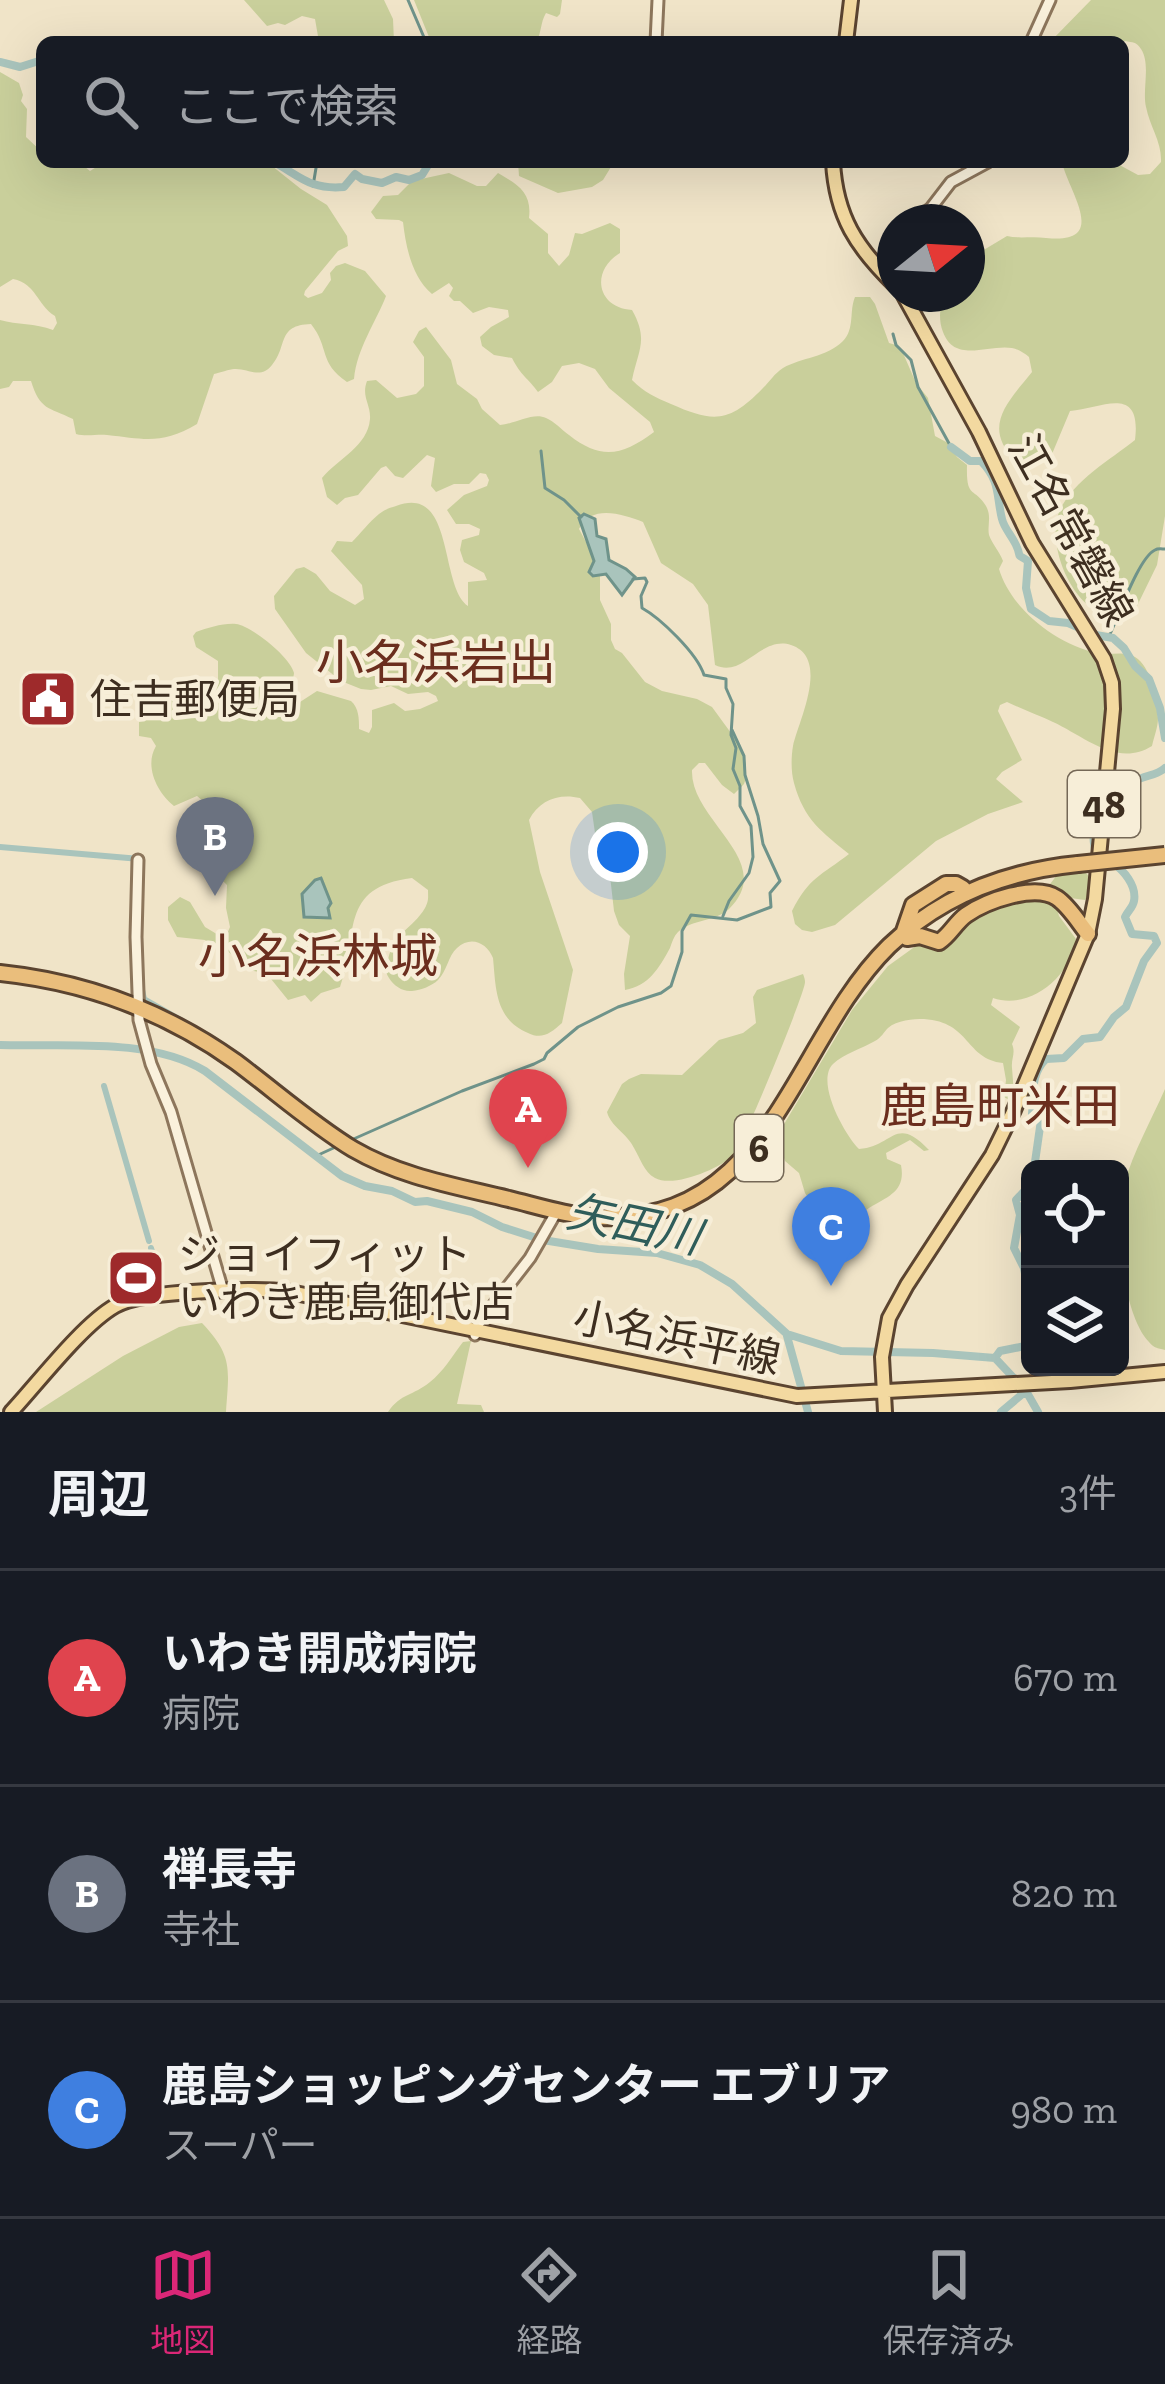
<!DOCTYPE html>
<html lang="ja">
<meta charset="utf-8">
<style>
:root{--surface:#171b24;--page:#20242c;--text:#f1f3f6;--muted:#9ea1a6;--line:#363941;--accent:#db2777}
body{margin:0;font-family:"Zilla Slab","Noto Sans JP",serif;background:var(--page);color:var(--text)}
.controls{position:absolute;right:36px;bottom:36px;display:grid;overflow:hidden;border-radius:18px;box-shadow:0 12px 48px #0002}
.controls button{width:108px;height:108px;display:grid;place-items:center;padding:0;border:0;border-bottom:3px solid var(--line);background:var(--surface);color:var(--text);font:60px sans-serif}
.compass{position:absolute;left:877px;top:204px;width:108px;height:108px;border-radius:50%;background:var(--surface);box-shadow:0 12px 48px #0002;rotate:72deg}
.you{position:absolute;left:618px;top:852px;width:42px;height:42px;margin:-30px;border:9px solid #fff;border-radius:50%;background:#1a73e8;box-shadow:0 0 0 18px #1a73e833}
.badge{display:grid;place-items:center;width:78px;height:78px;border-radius:50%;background:var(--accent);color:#fff;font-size:39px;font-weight:700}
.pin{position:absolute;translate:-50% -99px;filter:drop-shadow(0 3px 6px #0008)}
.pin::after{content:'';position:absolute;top:63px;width:42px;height:36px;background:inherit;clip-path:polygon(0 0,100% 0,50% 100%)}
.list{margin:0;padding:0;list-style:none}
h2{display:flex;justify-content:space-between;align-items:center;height:156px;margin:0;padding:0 48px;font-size:51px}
h2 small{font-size:39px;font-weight:400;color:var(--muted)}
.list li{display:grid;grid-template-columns:78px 1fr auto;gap:36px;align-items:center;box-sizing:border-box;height:216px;padding:0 48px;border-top:3px solid var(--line)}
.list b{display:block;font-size:45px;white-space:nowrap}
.list p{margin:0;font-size:39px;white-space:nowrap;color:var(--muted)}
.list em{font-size:39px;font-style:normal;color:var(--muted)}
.icon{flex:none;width:66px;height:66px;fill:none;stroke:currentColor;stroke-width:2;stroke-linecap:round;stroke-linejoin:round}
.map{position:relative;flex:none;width:1165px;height:1412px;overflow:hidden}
.search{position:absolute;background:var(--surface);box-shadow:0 12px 48px #0002;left:36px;right:36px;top:36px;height:132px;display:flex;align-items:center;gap:30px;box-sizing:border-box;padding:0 42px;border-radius:18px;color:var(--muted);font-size:45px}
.sheet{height:804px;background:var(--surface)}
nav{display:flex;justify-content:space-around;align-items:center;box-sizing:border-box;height:168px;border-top:3px solid var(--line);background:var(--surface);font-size:33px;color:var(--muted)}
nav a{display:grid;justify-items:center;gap:6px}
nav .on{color:var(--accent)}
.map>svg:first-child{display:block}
.green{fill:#c9cf9b}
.water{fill:#a9c4bc;stroke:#6f938a;stroke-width:3}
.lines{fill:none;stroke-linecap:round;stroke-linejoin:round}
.stream{stroke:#6f938a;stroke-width:3}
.canal{stroke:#a9c4bc;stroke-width:6}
.river{stroke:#a9c4bc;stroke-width:8}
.tertiary-casing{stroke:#8d765c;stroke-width:15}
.primary-casing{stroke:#5b4430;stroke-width:18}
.trunk-casing{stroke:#5b4430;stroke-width:20}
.tertiary{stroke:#faf1dc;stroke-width:9}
.primary{stroke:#f3d9a0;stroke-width:12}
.trunk{stroke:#eabe7c;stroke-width:14}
.trunk-bridge-casing{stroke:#5b4430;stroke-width:20;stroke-linecap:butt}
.trunk-bridge{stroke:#eabe7c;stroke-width:14}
.labels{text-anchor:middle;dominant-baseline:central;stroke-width:9;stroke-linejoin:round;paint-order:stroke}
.shield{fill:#f7eed8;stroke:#756857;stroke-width:3}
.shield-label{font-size:39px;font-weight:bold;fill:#3d2e20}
.street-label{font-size:42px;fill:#3d2e20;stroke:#f7eed8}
.poi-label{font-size:42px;fill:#3d2e20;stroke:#f7eed8;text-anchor:start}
.water-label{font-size:45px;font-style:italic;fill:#2f5d5a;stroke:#f7eed8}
.quarter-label{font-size:48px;fill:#6b2e1e;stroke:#f7eed8}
</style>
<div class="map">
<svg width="1165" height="1412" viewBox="0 0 1165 1412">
<rect width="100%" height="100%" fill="#f0e4c8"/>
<path class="green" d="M244 0H384L393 19 394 42H319L315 19 302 16 285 25 278 23 267 26Z
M414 0H562L560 14 557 17 546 13C540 23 542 32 536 42H431Z
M1091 0H1165V516L1157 565 1137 606C1087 645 1041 549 1060 510 1074 480 1110 460 1135 440 1142 383 1101 409 1070 411L1052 454 1035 462 1015 460C981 426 1009 401 1032 372L1029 357C1024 353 1018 349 1012 348 988 344 955 364 943 332 938 319 940 306 944 294H967V266L982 251 1007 236C1019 239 1032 236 1046 238 1111 245 1068 191 1062 162H1114L1138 175 1150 174 1161 162C1162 142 1150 127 1146 107 1142 90 1151 64 1141 49 1136 41 1133 43 1125 41L1050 42Z
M0 72 19 83 23 95 21 101 27 109 26 137 42 152V162H79L90 171 98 166V162H267L301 189 327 205 347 236 348 246 338 251 305 291 304 295 308 298 322 293 331 280 330 273 336 266 345 263 365 271 386 296C376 322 357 348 354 379L347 382C318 362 330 348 311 324 276 325 288 347 272 365 260 380 249 368 234 369 230 369 219 373 214 374L197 424C162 445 144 439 107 435 96 434 87 437 76 434L73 419C48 407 40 410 31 381H13L9 387 0 389V320C17 325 35 323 53 330L57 323 55 316C36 304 37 284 13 279L0 287Z
M518 162H614L603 180 592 187 558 193 519 176Z
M449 173 477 186H486L498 173C519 185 532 193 529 218L548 234V253L559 266 569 255 575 233 582 234 610 223 620 229V253C590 271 597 308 632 310 649 340 638 350 632 380 645 393 655 397 671 404 714 423 729 423 763 388 770 381 774 374 783 368 802 357 826 358 843 341 855 329 849 311 855 297H870L875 304 889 343 896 345 903 353 916 383 928 398 935 436 948 443 957 457 967 465C966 500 974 486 986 506 992 517 987 525 989 535 992 544 1000 552 1003 561L999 569C1011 609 1056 644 1097 653 1110 656 1124 650 1135 657 1151 666 1157 700 1158 718 1158 727 1154 737 1152 746 1117 768 1084 736 1053 722 1038 715 1022 709 1007 702L1000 705 998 711 1022 760 1002 772 996 779 1023 802 988 814 936 841 835 925 812 932 802 930 795 924 792 911C809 877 822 875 849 854 822 832 804 820 794 783 791 772 791 758 793 746 798 722 831 658 791 645 761 635 743 679 715 665L708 605 693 584 661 563 643 522C622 514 591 504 579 529L600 568V600L611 624V640L615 649 622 653 645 682 662 691 697 699 712 707 739 744 746 764V778L744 784 734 794 722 785 705 763H699L692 770C690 821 778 861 729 909 715 922 692 919 678 932 674 936 672 942 670 948 659 968 649 986 625 990L624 974 630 936 619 925 614 911 609 867 603 860 596 840 592 812 580 798C559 793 539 800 529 820L540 872 573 970 562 1023C551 1033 542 1040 528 1033 495 1019 496 989 493 958 487 943 471 935 457 948 448 956 447 971 438 980 432 986 421 990 412 991 403 992 394 986 389 978 384 970 386 968 388 960 394 931 412 930 425 908 429 900 428 898 428 890L412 878C338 887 359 935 340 987L321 993 311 1002 305 995 288 1000 267 974 250 970 218 943 211 945 205 940 177 937 168 920V907L180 897 190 902 205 927 220 936 227 934 230 927 226 908 227 885 221 879 204 874 198 864C207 842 211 825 203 801L197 796 174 806C157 793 144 766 156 746L151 738 139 736V722L154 718 161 711 157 706 151 708 152 701 177 693 187 686 203 687 218 684V661L196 647 193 636 196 632C208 628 223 623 236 624 252 626 291 658 294 673 294 677 290 687 288 691L292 700 300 702 317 691 351 701C359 708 359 719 359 729L369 733 372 727V710L394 703 405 711 420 709 438 701 436 696 428 692 408 694 391 686 371 690 361 689 341 681 306 653 275 609 274 596 296 569 304 567 316 574 330 591 355 605 364 599 362 585 331 551 337 541 352 542C361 533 369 522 379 514 384 510 389 508 396 506 455 483 439 586 468 606V582L487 580 484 573 464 562 460 550 462 540 479 535 480 529 469 524H456L447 510 464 495 487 486 489 480 486 474 480 473 469 484H454L436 492 431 486 435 458 427 455 403 478 395 476 386 466 381 468 358 495 345 498 337 505 327 497 322 478C338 459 368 446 370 419 371 404 361 397 367 381L376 380 397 398 416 394 424 386V357L413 342 419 331 426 327 451 360 457 384 477 399 482 409 500 425C515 424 533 412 546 418 554 421 562 430 569 435 602 461 623 455 654 432L650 422 609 388 595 369 579 363 562 366 552 382 538 392C528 378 521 376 512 358L494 355 482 346 480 337 491 327 509 317 508 310 489 307 473 313 460 301H454L449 296 453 288 449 283 432 294C412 277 406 248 403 222L399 220 376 219 371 212 383 196 398 195 412 181Z
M1085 872C1094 880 1092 892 1085 900L1063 897 1056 905 1059 916 1076 939C1072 976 1029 1011 993 998L991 1005 1020 1027 1012 1044C1016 1054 1011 1058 1012 1068 1013 1081 1014 1089 1013 1102L1004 1097 1006 1080 1003 1063C965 1059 971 1022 924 1019 913 1019 897 1020 888 1028 884 1032 881 1038 875 1041 863 1048 843 1054 833 1064 815 1082 845 1135 859 1149 893 1147 895 1114 929 1150L924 1151 910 1140 886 1153 887 1159 901 1165C906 1191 889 1196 869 1208 864 1211 861 1217 856 1221 850 1225 844 1226 840 1231L819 1215 805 1193 799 1173 785 1161 777 1136 852 1010 888 966 920 943C930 946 940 950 949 944 956 939 956 934 962 928 979 911 1013 900 1037 901L1057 875Z
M803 974C804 977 805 979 805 982 805 994 741 1148 734 1155 719 1169 674 1188 655 1178 644 1172 640 1158 634 1148 627 1133 611 1127 607 1112L622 1084 629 1079 641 1074 682 1075 719 1040 743 1033 756 1023 753 997 757 990Z
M1165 1089V1350C1157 1348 1154 1348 1149 1342 1122 1314 1114 1221 1124 1185 1133 1152 1151 1121 1165 1089Z
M202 1323C233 1356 229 1368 226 1412H36L123 1356 179 1327Z
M471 1341 457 1404 481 1405 484 1412H388C401 1393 413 1396 430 1382 443 1372 453 1355 463 1342Z"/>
<path class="water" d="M584 514 595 519 597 536 606 539 609 560 626 569 635 577 622 595 606 574 593 576 589 572 594 561 579 518Z
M321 878 331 903 328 908 330 918 304 917 302 894 315 880Z"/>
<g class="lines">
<path class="stream" d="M408 0 426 42
M313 186 317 162
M893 334 896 345 911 360 918 387 951 447
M541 451 545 488 564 500 581 517
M633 579 645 578 647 582 641 596 642 608C660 618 697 653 704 675L726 679V688L733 704 731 735 736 748 733 769 740 786V806L751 826 753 857 749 873 729 901 723 916
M1108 638C1118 619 1138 558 1155 550 1158 548 1162 549 1165 549
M349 1141 462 1091 534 1064 544 1059 547 1053 578 1027 618 1007 661 993 671 986 682 952V931L691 915 737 920 771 907 770 893 780 881 763 844 758 816 745 775 744 756 732 730
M316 1156 340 1145"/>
<path class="canal" d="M0 847 140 859
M142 990 144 999 217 1041
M104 1086 149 1241
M151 1248 162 1287"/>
<path class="river" d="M0 62 20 67 42 60
M274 162C301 177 311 190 344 187L355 174 362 179 382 183 396 177 409 180 422 175 430 162
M951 447 970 461H981C1001 482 996 495 1002 519 1004 528 1012 536 1016 545 1023 560 1014 552 1028 561L1026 588 1031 609 1049 621 1068 623 1096 635 1113 638 1124 648 1135 666 1149 679 1160 708 1165 738
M1095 850C1094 842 1092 839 1096 831 1098 825 1135 781 1139 779 1149 774 1156 776 1165 768
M0 1045C63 1047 150 1037 205 1071L342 1176 365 1186 392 1191 415 1202 427 1201 472 1212 502 1227 543 1240 598 1249 657 1253 700 1265 732 1284 787 1334 841 1351 933 1353 995 1358 1026 1391 1038 1412
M1034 1169 1041 1120 1032 1114C1034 1093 1030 1075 1046 1059L1064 1058 1083 1039 1100 1037 1114 1017 1126 1007 1144 961 1157 943 1154 936 1132 934 1125 917C1128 911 1133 907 1134 901 1137 885 1123 870 1112 862
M1030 1185 1016 1200 1020 1215 1014 1248 1024 1268 1030 1301
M787 1336 808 1412
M995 1358 1000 1351 1030 1345
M1001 1412 1026 1391"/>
<defs>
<path id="tertiary" d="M656 42 658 0
M1031 42 1050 0
M914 222 931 208 951 182 988 162
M138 860 136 937 139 1020 151 1064 171 1112 223 1291
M475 1335 477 1326 530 1258 557 1211"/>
<path id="primary" d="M846 42 851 0
M833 162C836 217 857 248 895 285
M11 1412C38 1383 82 1325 115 1306 142 1290 256 1288 290 1292L797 1396 1070 1381 1165 1372
M885 1412 882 1357 889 1318 907 1285 992 1155 1014 1110 1088 934 1095 899 1113 709 1112 683 1104 659 1032 543 979 432 903 294"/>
<path id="trunk" d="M903 934 913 905 946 884H956L963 888
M907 938 920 936 939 942C950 935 955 923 966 915 986 901 1035 883 1057 898 1069 906 1079 923 1088 934
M0 973C86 982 166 1012 236 1062 275 1091 312 1124 353 1149 401 1177 456 1186 509 1199 538 1206 568 1216 598 1217 771 1226 792 1041 889 946 941 896 1007 871 1078 864"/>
</defs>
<use href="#tertiary" class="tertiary-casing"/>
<use href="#primary" class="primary-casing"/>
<use href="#trunk" class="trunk-casing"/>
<use href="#tertiary" class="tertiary"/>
<use href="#primary" class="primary"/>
<use href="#trunk" class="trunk"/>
<defs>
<path id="trunk-bridge" d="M1078 864 1165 855"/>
</defs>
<use href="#trunk-bridge" class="trunk-bridge-casing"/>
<use href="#trunk-bridge" class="trunk-bridge"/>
</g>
<defs>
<symbol id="civic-square" viewBox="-11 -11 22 22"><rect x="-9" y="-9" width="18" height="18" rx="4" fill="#9e2a2b" stroke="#f7eed8"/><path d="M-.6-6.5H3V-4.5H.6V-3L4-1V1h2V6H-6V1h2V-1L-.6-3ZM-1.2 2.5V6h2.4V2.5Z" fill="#fff"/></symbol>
<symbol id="stadium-square" viewBox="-11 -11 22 22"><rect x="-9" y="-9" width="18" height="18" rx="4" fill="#9e2a2b" stroke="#f7eed8"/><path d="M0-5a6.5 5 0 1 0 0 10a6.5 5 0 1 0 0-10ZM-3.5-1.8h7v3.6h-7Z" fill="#fff"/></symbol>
</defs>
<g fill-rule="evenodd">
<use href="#civic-square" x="15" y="666" width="66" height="66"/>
<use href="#stadium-square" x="103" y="1245" width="66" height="66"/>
</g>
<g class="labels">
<g class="shield">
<rect x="1068" y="771" width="72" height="66" rx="9"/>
<rect x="735" y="1115" width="48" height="66" rx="9"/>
</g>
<g class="shield-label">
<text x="1104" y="804">48</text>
<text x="759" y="1148">6</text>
</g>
<g class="street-label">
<text transform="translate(1071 530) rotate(61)">江名常磐線</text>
<text transform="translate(677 1338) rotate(12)">小名浜平線</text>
</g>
<g class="poi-label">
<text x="90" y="699">住吉郵便局</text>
<text x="178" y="1254">ジョイフィット<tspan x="178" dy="48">いわき鹿島御代店</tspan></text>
</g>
<g class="water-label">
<text transform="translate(634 1225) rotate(12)">矢田川</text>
</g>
<g class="quarter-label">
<text x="436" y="662">小名浜岩出</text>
<text x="318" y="956">小名浜林城</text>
<text x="1000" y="1106">鹿島町米田</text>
</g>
</g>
</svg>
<div class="controls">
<button><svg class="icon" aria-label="locate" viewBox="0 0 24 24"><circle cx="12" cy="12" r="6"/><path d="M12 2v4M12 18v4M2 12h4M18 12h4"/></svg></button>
<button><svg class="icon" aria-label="layers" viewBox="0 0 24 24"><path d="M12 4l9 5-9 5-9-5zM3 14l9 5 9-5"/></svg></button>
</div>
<svg class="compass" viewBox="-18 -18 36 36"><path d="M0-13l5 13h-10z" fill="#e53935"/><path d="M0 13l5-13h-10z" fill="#9ea1a6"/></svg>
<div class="you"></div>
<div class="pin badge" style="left:528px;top:1168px;background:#e0444e">A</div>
<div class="pin badge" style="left:215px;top:896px;background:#6b7280">B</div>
<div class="pin badge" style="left:831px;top:1286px;background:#3f7fe0">C</div>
<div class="search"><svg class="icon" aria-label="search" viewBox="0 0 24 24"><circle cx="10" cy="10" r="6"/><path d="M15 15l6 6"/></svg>ここで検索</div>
</div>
<section class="sheet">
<h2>周辺<small>3件</small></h2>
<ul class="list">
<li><span class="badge" style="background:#e0444e">A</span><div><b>いわき開成病院</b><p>病院</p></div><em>670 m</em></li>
<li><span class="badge" style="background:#6b7280">B</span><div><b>禅長寺</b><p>寺社</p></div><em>820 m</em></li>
<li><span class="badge" style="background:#3f7fe0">C</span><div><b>鹿島ショッピングセンター エブリア</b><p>スーパー</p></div><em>980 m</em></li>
</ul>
</section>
<nav>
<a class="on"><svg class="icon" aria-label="map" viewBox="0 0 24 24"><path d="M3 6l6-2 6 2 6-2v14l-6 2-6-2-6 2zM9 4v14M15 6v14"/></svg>地図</a>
<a><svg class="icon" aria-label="directions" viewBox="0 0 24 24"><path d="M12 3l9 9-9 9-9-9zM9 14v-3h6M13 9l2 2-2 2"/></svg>経路</a>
<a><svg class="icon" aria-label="saved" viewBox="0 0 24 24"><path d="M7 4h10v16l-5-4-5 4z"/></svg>保存済み</a>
</nav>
